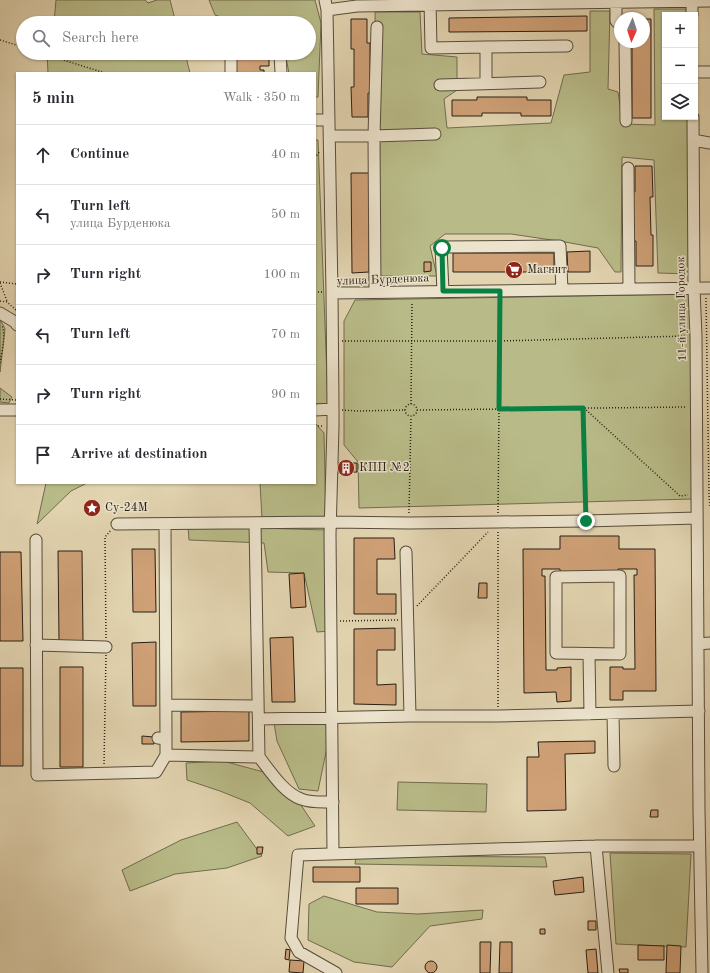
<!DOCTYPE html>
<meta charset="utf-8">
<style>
:root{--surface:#fff;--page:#f7f7f7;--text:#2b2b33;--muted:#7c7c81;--line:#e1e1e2}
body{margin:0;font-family:"Old Standard TT",serif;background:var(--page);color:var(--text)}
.controls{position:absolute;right:12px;top:12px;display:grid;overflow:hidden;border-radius:0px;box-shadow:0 1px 3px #0004}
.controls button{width:36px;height:36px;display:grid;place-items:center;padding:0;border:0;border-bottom:1px solid var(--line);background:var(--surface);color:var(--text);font:20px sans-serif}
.compass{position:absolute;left:614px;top:12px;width:36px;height:36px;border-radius:50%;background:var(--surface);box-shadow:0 1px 3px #0004;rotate:183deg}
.stop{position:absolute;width:12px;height:12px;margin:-9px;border:3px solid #0b8043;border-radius:50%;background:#fff}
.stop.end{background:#0b8043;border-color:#fff;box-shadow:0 1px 4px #0008}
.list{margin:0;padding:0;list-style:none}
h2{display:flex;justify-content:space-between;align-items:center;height:52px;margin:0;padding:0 16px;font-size:17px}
h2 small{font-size:13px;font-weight:400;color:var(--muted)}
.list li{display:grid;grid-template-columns:26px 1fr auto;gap:12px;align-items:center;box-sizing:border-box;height:60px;padding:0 16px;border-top:1px solid var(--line)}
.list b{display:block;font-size:15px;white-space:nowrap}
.list p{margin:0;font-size:13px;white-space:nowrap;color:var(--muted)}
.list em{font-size:13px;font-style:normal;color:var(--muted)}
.icon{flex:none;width:22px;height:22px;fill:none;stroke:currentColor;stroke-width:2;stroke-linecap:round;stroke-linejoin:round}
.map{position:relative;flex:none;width:710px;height:973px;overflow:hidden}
.search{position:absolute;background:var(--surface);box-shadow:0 1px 3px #0004;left:16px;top:16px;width:300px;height:44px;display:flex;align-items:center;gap:10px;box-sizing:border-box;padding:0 14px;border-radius:22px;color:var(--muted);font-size:15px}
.panel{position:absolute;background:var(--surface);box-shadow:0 1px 3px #0004;left:16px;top:72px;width:300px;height:412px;border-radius:0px}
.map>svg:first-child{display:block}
.green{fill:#b8bb88;stroke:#706c4e}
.building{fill:#cfa076;stroke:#271e14}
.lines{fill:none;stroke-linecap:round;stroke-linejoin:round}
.minor-casing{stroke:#564c3b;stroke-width:13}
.path{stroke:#271e14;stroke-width:1.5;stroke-dasharray:1 2;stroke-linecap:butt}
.minor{stroke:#ece3cc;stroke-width:11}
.route{stroke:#0b8043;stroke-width:5}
.labels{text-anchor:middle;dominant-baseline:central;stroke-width:3;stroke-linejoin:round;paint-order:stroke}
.poi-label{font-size:12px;fill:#271e14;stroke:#ece3cc;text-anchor:start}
.street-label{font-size:12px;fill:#271e14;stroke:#ece3cc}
</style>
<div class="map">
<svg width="710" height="973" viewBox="0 0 710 973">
<rect width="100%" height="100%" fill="#e2d4b0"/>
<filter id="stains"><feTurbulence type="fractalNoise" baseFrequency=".005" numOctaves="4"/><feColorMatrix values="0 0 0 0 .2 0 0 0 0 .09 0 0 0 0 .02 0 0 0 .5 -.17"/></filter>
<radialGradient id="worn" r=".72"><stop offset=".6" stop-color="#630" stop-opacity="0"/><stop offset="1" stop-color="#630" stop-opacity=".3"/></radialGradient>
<path class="green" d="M56 0H145L148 3 157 0H170L176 23H54Z
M209 0H315L321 23 318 97H315V73H289L285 53H309V23H238L215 15Z
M654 9H686V15H665V117H688L691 274 658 273 654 160 622 157 621 272H615L598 248 565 242 511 234H445L430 246 437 276H380L375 12H420L422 54 457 57V90L444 99 447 128 551 123 564 75 590 72V11H610L608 89 618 92 623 124 655 125Z
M47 53H185L190 73H48Z
M315 140H318L328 404H315Z
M690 294 692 499 359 508 358 462 344 445V321L355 300Z
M0 320 2 323 5 329 0 372Z
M0 388 12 397 9 403 0 402Z
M315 423 324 433 326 520 262 518 260 483H315Z
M46 483H87L71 491 37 524Z
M188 526 326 530 330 631 317 632 304 573 268 572 264 543 189 540Z
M274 723H332L318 791 299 789 277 741Z
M223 761 282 777 315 826 288 836 250 803 220 791 187 780 186 763Z
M398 782 487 784 486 812 397 810Z
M237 822 262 856 227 868 175 874 130 891 122 870 181 840Z
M610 853 691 854 686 947 616 944Z
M356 856 545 857 547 867 355 864Z
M324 896 377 912 418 914 483 910 482 919 430 926 392 967 354 962 308 940 309 904Z"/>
<path class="building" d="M587 16V31L449 32V18Z
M351 19H367V43H370V93H368V117H352L351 87H354V49H351Z
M644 19H651V118H632V42H644Z
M235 53H250V55H254V53H269V66H260V70H264V73H235Z
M477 97H527V100H551V116H521V113H482V116H452V100H477Z
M635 166H652L653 197H650L651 235H653V266H636V241H634L633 192H635Z
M351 173H369V272L352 273Z
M590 251V272H568L567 252Z
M453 253H554V272H453Z
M424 262H431V271L424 272Z
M335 463H357V472L335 473Z
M560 536H619V549H655L656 691H623V700H610V667H623V669H635L634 575H637V569H618V571L560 572V569H542V576H545L546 670H557V668L571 667V701L557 702 556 692 524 693 523 549H560Z
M354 538H394L395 559H377V594H396V614H354Z
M132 549H155L156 612H133Z
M58 551H82L83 641H59Z
M0 552H21L23 641H0Z
M304 573 306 607 291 608 289 574Z
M479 583H487V598H478Z
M395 628V650H377V685L396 684V705L354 704V629Z
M293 637 295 702H272L270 638Z
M156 642V706H133L132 643Z
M60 667H83V767H60Z
M0 668H23V766H0Z
M249 711V741L181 742V712Z
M142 736 154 737V744H142Z
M595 741V753L565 754 566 810 527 811V757H539L538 742Z
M651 810H658V817H650Z
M257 847H263L262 854H257Z
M313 867H360V882H313Z
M583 877 584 892 555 895 553 881Z
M356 888H398V904H356Z
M588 921H596V930H588Z
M540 929H545V934H540Z
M480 942H491L490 973H480Z
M500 942H512V973H499Z
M638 945 664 946V960H638Z
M667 945 681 946 680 973H666Z
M286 949 290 950 289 960 285 959Z
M596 949 598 973H588L586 950Z
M290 960 304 961 303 973 289 972Z
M425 967a6 6 0 1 1 12 0a6 6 0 1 1-12 0Z
M619 969H628V973H620Z"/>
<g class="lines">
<defs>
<path id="minor" d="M430 0 431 48 486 47
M616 2V21L620 24
M692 2V15
M327 10 357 6 710 1
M625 42 626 121
M280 53 281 73
M231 59V73
M695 72H710
M486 83V47L567 46
M440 85 540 82
M693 117 694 289 696 336 699 810 702 973
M315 120H329
M330 136H374L435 134
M693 140 710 143
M628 168 629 289
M443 291 441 247 560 246 562 290
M375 292 374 136 377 27
M332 293 710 288
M0 313 15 322 17 325
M333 409V426L330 534 333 853
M0 410H17
M315 410 333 409 332 293 327 10 325 0
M255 523 259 757
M117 524 331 522 409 523 498 522 586 521 697 518
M165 524 166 739
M36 540 37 775 156 772 166 755
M406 552 410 716
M620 576V654L556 653V577Z
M698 644 710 643
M36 645 106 647
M589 654 590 714
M166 705 258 706
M613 713 614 766
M259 719 410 716H498L699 711
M158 738 166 739V755L259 757C270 771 284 793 301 799 311 803 323 802 333 802
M596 846 608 973
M336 973 299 952 291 938 298 855 596 846H699"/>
</defs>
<use href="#minor" class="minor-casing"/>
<path class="path" d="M0 40 23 47
M41 53 105 73
M315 158 320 151
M0 282 17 284
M0 283 7 301
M315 292H323
M706 298 709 495 710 507
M0 301 7 302 17 311
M342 341H500L686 336
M0 363C2 350 6 338 2 325
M0 399 16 400
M405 410a6 6 0 1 1 12 0a6 6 0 1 1-12 0Z
M411 404 412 302
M583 408 585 512
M584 408 680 496 688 495
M342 410 358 411 405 410
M417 410 687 407
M315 426H323
M409 513 411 417
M498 513 500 301
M417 606 488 532
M340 621 398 620
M106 638 105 537 111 530
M498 707V531
M104 764 106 655"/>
<use href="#minor" class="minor"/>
</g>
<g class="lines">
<path class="route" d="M442 248 443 291H500L499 409 583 408 586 521"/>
</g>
<defs>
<symbol id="supermarket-disc" viewBox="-11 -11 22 22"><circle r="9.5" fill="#8f2418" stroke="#ece3cc"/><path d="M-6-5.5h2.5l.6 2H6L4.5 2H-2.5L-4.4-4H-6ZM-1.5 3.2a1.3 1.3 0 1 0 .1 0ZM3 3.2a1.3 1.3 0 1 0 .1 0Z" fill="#fff"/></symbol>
<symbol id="building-disc" viewBox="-11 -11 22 22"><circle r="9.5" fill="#8f2418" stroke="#ece3cc"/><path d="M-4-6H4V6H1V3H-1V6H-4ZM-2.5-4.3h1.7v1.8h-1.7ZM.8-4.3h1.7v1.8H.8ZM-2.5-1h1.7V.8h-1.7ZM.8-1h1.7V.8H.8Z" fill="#fff"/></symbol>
<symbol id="sight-disc" viewBox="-11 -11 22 22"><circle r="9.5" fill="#8f2418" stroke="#ece3cc"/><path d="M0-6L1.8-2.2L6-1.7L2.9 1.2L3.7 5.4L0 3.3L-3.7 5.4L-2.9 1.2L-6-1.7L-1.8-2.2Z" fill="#fff"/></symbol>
</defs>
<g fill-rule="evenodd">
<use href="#supermarket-disc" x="504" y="260" width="20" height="20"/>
<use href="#building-disc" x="336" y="458" width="20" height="20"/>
<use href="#sight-disc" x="82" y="498" width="20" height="20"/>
</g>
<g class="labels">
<g class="poi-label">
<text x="527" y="270">Магнит</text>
<text x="359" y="468">КПП №2</text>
<text x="105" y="508">Су-24М</text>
</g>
<g class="street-label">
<text transform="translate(383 280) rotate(-2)">улица Бурденюка</text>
<text transform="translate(682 309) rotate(-91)">11-й улица Городок</text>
</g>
</g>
<rect width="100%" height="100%" filter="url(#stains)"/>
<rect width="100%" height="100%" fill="url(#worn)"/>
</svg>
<div class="controls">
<button>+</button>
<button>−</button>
<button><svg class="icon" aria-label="layers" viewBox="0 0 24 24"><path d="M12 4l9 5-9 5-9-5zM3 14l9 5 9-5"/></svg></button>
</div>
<svg class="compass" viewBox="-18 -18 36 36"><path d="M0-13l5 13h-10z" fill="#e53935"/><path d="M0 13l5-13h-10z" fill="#7c7c81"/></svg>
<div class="stop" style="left:442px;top:248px"></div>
<div class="stop end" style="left:586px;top:521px"></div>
<div class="search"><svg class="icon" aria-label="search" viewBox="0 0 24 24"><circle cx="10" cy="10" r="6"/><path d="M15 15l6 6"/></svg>Search here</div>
<section class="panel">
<h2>5 min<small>Walk · 350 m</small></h2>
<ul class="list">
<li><svg class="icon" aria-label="ahead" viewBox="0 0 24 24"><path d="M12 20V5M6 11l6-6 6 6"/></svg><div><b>Continue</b></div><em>40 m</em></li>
<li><svg class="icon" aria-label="left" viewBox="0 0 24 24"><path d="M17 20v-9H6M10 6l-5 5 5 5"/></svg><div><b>Turn left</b><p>улица Бурденюка</p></div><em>50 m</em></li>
<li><svg class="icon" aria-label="right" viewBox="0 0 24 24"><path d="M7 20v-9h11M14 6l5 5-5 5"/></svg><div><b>Turn right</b></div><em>100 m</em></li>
<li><svg class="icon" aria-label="left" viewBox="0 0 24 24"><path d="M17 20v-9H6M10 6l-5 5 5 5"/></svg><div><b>Turn left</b></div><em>70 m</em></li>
<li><svg class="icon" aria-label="right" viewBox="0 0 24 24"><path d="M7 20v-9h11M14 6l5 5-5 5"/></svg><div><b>Turn right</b></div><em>90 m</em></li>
<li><svg class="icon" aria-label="arrive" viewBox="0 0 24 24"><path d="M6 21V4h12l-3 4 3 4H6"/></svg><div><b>Arrive at destination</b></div></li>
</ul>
</section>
</div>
